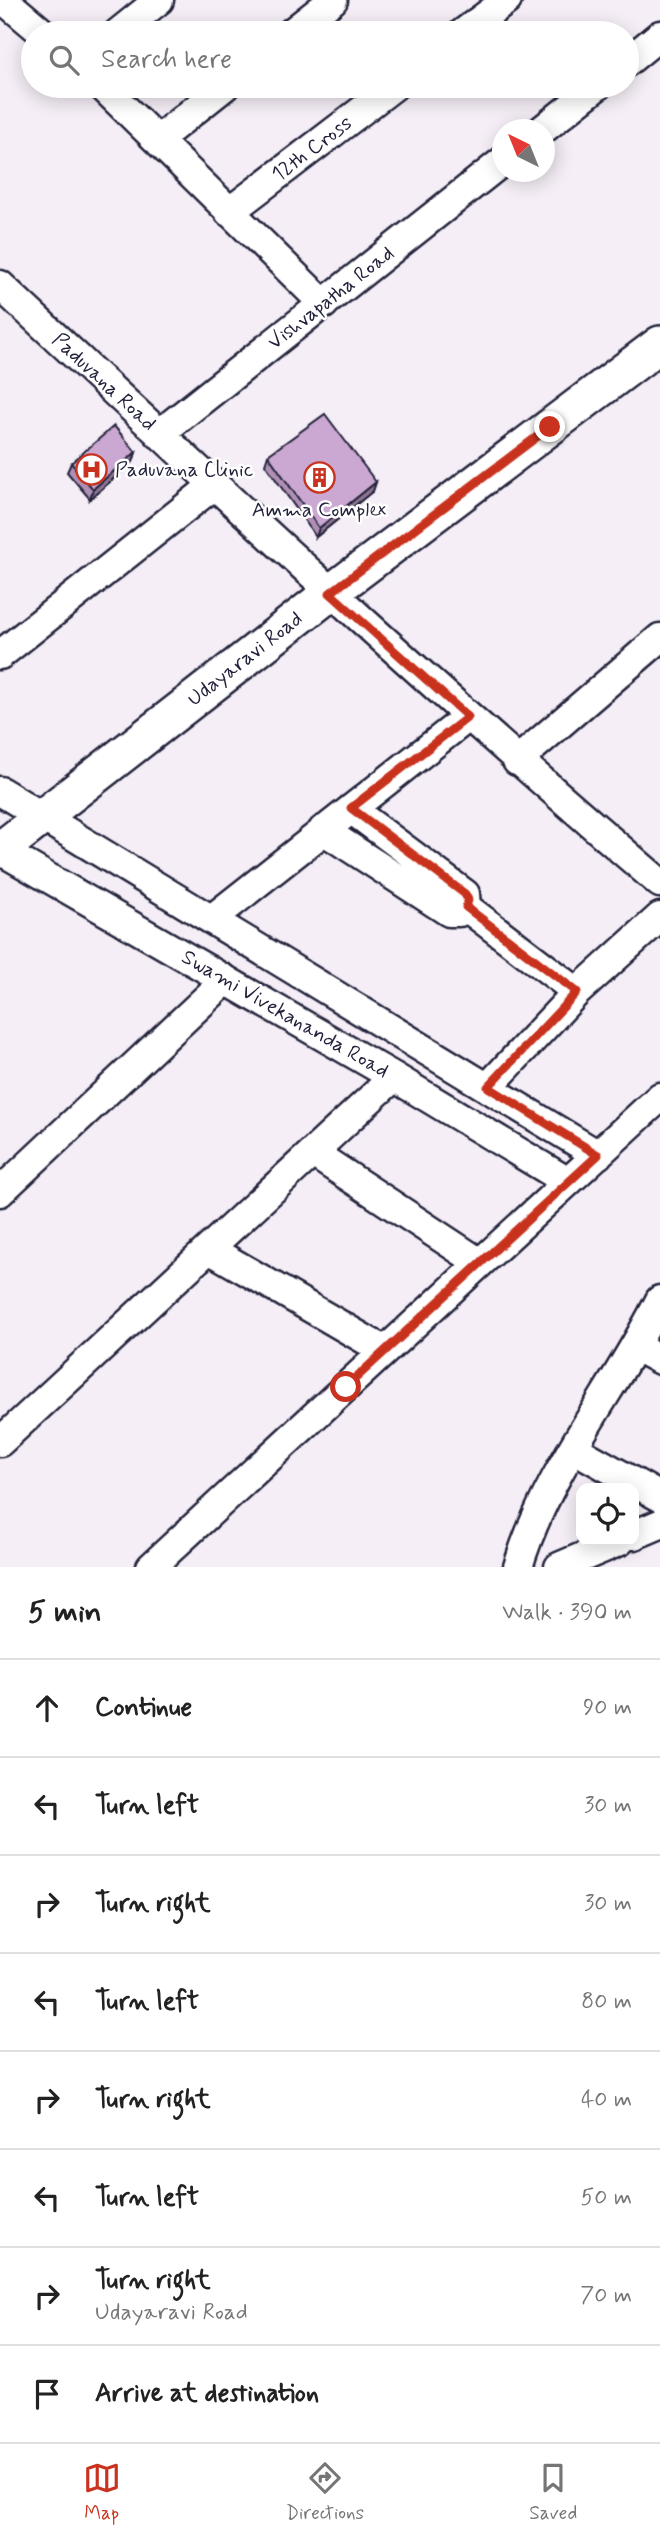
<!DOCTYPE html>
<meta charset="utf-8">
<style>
:root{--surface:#fff;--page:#f6f6f6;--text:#222;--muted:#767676;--line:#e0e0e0;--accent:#c8321e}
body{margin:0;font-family:Mynerve,sans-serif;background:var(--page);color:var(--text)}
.controls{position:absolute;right:21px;bottom:21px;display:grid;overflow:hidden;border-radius:14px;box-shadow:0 4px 18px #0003}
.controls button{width:63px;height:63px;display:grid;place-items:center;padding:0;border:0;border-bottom:2px solid var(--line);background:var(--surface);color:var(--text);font:35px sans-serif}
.compass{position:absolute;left:492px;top:119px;width:63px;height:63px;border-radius:50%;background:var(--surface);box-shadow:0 4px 18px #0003;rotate:317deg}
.stop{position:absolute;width:21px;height:21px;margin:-16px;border:5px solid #c8321e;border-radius:50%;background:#fff}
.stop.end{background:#c8321e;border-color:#fff;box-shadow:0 2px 7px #0008}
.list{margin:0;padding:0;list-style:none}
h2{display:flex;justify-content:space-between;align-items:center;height:91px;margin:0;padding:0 28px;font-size:30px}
h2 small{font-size:23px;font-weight:400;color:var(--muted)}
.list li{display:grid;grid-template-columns:46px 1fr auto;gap:21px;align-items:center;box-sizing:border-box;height:98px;padding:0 28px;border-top:2px solid var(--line)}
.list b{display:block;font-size:26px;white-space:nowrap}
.list p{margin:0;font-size:23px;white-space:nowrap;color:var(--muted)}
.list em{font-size:23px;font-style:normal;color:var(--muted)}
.icon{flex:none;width:38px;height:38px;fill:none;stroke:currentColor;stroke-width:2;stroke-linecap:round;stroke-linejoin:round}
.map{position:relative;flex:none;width:660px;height:1567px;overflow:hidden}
.search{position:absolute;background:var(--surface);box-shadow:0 4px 18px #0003;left:21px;right:21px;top:21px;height:77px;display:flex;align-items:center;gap:18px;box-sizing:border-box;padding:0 24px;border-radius:38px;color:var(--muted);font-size:26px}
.sheet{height:875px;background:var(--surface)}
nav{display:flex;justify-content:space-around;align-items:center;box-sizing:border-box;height:98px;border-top:2px solid var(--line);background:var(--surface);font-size:19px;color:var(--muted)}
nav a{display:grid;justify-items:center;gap:4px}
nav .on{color:var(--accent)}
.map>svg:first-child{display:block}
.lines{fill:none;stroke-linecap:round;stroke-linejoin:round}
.minor-casing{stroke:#22223b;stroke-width:33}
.tertiary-casing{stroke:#22223b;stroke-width:40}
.minor{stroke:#fff;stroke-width:28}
.tertiary{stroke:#fff;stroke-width:35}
.wall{fill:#af90b4;stroke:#22223b;stroke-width:2}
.shaded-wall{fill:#8e7692;stroke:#22223b;stroke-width:2}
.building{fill:#cba8d1;stroke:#22223b;stroke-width:2}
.route{stroke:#c8321e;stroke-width:9}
.labels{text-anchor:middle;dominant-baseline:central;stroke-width:5;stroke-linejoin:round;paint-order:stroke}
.street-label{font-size:21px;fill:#22223b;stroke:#fff}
.poi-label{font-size:21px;fill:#22223b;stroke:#fff;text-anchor:start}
</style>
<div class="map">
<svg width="660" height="1567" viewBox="0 0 660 1567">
<rect width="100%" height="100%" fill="#f5eef6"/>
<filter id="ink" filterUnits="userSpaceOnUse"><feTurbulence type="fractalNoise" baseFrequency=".0143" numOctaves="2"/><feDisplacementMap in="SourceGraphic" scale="14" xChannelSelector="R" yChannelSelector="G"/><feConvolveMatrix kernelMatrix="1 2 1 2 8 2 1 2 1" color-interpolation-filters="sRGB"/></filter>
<g filter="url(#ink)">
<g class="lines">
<defs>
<path id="minor" d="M4 0 43 33
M118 33 159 0
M291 33 333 0
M463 33 507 0
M627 62 660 35
M102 86 324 304
M542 130 597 86
M157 140 225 86
M229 212 394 86
M0 285C217 488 434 690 660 883
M159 434 503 161
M0 655 214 485
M517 761 660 638
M0 791 598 1155
M351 809 465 894 466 907
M323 830 449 912H459L466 907
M0 850 394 1077 568 1182
M466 907 577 992
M213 918 468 717
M488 1087 577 992 660 917
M313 1153 480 1263
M0 1192 226 980
M209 1249 385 1351
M636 1347 660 1360
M0 1442 394 1077
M573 1448 660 1497
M634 1535 660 1524
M151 1567 660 1097
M518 1567C547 1470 615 1390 660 1300
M559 1567 620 1541"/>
<path id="tertiary" d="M0 850 330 593 660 344"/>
</defs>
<use href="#minor" class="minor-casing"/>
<use href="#tertiary" class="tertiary-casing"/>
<use href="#minor" class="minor"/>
<use href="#tertiary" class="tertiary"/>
</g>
<path class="wall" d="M136 452 133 462 90 499 67 472 71 463Z
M268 455 376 482 373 491 316 537 265 464Z"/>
<path class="shaded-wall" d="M136 452 133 462 90 499 93 489Z
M376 482 373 491 316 537 319 528Z"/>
<path class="building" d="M325 414 376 482 319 528 268 455Z
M114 426 136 452 93 489 71 463Z"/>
</g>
<g class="lines" filter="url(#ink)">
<path class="route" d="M346 1387 598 1155 488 1087 577 992 466 907 468 900 465 894 351 808 468 717 330 593 550 427"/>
</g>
<defs>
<symbol id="hospital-ring" viewBox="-11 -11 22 22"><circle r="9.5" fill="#fff" stroke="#c8321e" stroke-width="1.5"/><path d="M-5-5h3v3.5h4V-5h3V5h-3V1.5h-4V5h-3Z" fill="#c8321e"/></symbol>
<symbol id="building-ring" viewBox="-11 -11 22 22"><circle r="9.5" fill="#fff" stroke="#c8321e" stroke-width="1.5"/><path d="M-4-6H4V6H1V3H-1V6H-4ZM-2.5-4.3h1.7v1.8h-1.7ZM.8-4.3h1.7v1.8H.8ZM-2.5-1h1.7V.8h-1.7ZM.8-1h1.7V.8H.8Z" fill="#c8321e"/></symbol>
</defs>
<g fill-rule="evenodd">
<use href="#hospital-ring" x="74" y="452" width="35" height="35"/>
<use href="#building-ring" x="302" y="460" width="35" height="35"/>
</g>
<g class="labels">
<g class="street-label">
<text transform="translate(312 149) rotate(-37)">12th Cross</text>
<text transform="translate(331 298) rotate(-38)">Vishvapatha Road</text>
<text transform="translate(104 382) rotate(43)">Paduvana Road</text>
<text transform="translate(245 659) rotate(-38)">Udayaravi Road</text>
<text transform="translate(285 1014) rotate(30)">Swami Vivekananda Road</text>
</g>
<g class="poi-label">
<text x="115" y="470">Paduvana Clinic</text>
<text x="319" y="510" text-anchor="middle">Amma Complex</text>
</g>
</g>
</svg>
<div class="controls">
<button><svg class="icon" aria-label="locate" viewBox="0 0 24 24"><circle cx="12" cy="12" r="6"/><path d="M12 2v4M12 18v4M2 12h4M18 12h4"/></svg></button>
</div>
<svg class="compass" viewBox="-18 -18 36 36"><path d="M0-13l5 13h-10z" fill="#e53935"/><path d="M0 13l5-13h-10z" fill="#767676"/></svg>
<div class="stop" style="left:346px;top:1387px"></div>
<div class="stop end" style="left:550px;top:427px"></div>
<div class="search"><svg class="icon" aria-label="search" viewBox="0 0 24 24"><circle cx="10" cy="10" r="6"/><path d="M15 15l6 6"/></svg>Search here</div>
</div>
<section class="sheet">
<h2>5 min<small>Walk · 390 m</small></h2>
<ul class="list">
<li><svg class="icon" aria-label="ahead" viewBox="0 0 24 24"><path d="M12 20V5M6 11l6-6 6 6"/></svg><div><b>Continue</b></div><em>90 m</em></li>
<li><svg class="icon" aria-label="left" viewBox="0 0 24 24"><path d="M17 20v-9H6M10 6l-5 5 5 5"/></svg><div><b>Turn left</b></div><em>30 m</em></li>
<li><svg class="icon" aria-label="right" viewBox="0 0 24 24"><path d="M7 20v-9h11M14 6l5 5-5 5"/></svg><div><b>Turn right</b></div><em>30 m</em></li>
<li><svg class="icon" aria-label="left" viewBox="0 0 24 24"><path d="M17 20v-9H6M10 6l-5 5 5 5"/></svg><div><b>Turn left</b></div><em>80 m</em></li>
<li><svg class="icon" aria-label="right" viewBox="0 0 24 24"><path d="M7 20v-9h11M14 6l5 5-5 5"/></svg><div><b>Turn right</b></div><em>40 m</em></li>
<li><svg class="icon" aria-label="left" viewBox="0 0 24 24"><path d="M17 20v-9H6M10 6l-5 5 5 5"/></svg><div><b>Turn left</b></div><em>50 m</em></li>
<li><svg class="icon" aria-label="right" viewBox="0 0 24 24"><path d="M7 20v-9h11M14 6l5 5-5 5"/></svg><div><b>Turn right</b><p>Udayaravi Road</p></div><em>70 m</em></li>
<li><svg class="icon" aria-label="arrive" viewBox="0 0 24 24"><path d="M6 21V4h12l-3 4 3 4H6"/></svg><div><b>Arrive at destination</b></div></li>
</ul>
</section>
<nav>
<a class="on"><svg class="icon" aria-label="map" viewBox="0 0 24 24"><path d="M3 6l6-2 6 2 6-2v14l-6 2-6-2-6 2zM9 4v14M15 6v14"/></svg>Map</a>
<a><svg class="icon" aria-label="directions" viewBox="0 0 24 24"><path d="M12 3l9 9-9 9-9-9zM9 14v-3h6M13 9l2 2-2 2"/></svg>Directions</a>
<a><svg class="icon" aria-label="saved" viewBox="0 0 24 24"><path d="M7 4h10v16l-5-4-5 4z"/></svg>Saved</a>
</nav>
